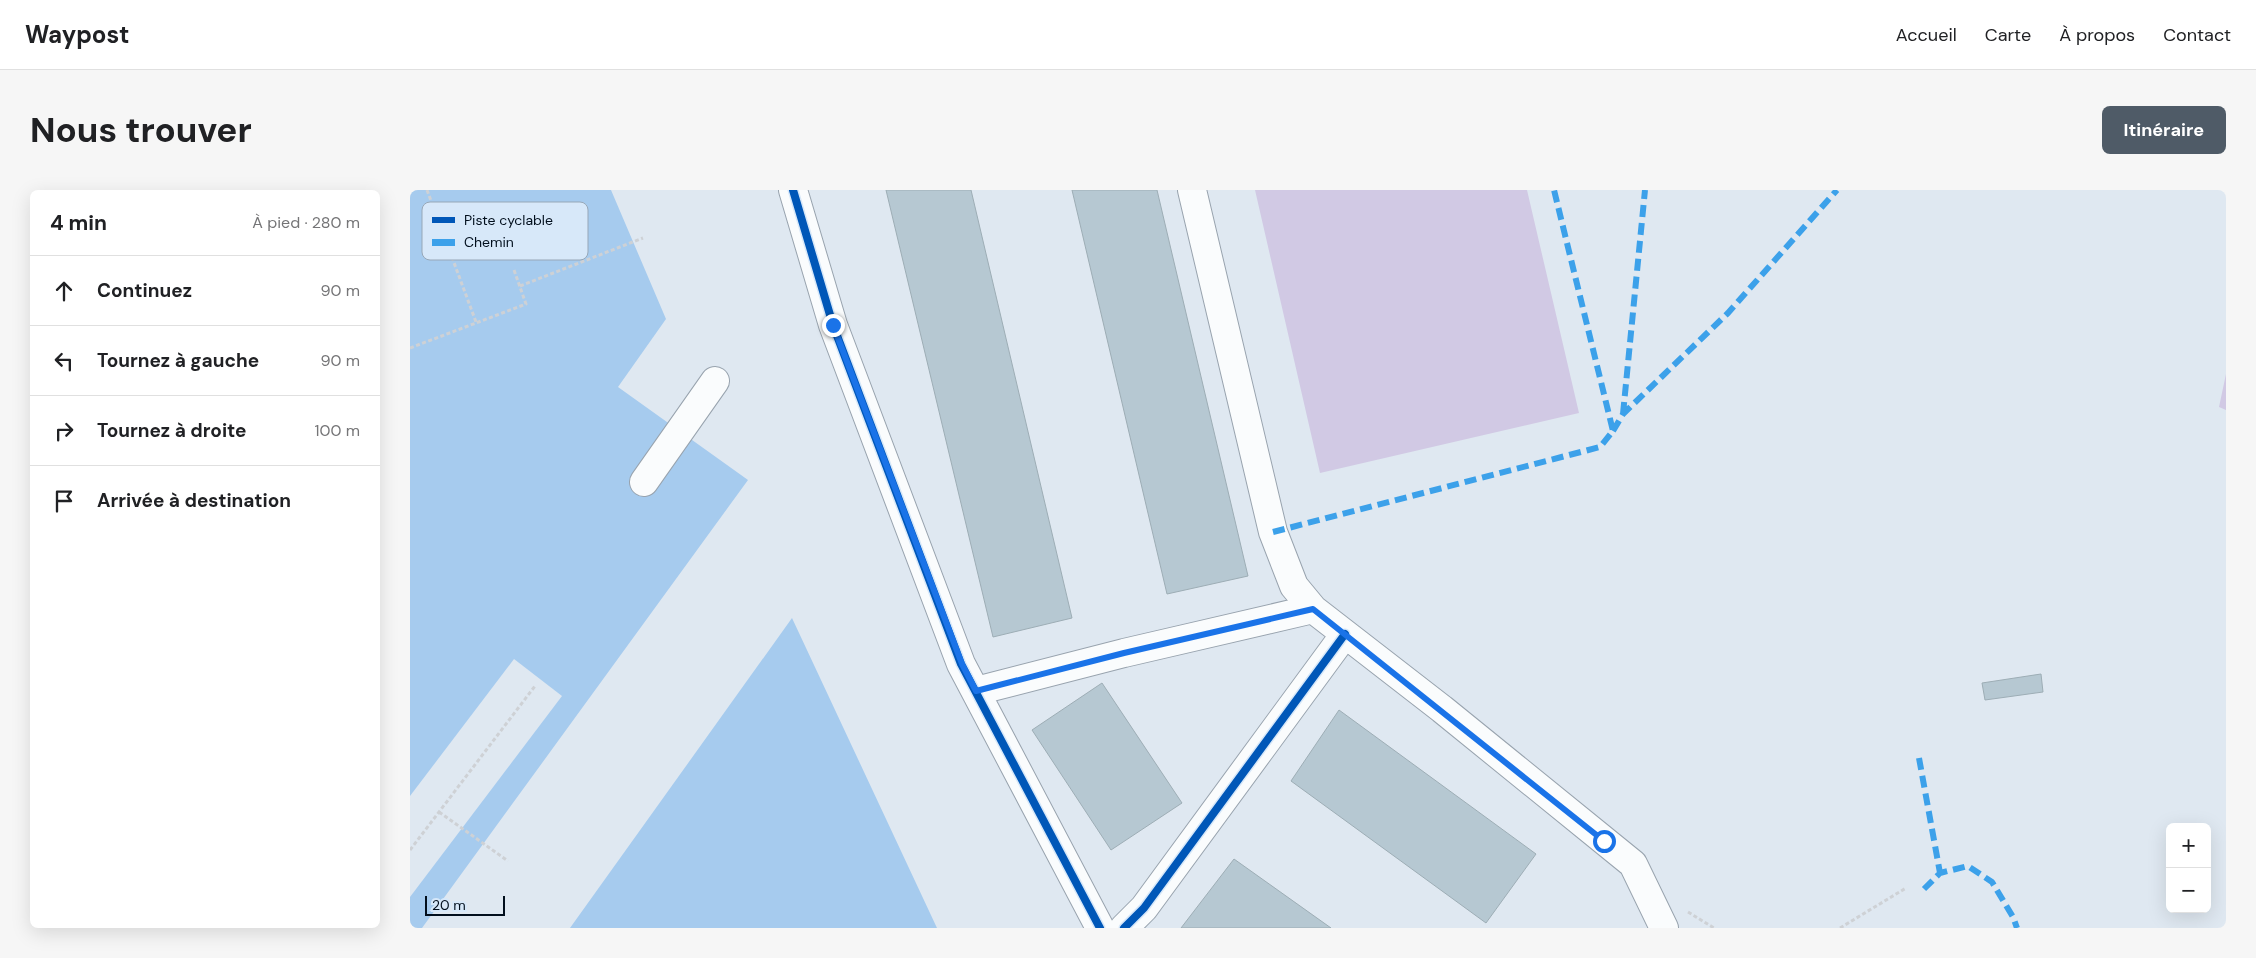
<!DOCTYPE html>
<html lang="fr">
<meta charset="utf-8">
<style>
:root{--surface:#fff;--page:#f6f6f6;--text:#202124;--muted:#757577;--line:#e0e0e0;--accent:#4f5b67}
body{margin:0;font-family:"DM Sans",sans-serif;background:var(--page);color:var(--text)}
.controls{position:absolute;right:15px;bottom:15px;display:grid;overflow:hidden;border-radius:8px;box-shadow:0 5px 20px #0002}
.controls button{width:45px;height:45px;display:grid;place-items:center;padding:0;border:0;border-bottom:1px solid var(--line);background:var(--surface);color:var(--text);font:25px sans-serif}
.scale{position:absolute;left:15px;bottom:12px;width:80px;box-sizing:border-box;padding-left:5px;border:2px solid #020f1d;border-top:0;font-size:14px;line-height:18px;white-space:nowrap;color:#020f1d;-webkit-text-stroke:4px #d7e8f9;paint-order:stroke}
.stop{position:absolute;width:15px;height:15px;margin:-11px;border:4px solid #1a73e8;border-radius:50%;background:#fff}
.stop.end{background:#1a73e8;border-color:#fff;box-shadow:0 1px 5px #0008}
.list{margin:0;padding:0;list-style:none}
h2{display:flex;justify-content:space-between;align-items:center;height:65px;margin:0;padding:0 20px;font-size:21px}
h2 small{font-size:16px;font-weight:400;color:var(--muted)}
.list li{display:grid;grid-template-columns:32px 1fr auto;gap:15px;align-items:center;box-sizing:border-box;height:70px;padding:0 20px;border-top:1px solid var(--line)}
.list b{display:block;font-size:19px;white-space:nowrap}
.list em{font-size:16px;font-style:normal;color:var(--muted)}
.icon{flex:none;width:28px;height:28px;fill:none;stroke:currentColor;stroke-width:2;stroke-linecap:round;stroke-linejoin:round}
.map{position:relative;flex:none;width:1816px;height:738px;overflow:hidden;border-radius:8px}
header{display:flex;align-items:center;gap:30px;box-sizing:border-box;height:70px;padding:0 25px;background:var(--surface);border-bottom:1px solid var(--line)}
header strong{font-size:24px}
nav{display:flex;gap:28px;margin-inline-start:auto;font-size:18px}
.intro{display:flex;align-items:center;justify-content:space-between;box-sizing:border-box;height:120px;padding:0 30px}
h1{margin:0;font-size:35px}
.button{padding:12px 22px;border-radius:8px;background:var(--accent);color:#fff;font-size:18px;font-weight:700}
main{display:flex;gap:30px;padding:0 30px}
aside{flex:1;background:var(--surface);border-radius:8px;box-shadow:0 5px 20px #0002}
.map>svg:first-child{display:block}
.green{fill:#d1c9e4}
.water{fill:#a6cbee}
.pier{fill:#dfe8f1}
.building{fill:#b6c8d2;stroke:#9dadb5}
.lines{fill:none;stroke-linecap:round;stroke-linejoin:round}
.minor-casing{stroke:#98a3ae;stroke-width:30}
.path{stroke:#ced1d5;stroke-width:3;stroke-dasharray:4 2.5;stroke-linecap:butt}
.minor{stroke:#fafcfd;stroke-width:28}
.quiet{stroke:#3ca1ea;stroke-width:6;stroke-dasharray:12 6;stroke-linecap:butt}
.cycleway-casing{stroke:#d7e8f9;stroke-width:11}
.cycleway{stroke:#0057b8;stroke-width:8}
.route{stroke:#1a73e8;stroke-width:6}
.key{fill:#d7e8f9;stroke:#97a7b7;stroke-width:1}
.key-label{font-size:14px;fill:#020f1d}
</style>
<header>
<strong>Waypost</strong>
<nav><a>Accueil</a><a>Carte</a><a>À propos</a><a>Contact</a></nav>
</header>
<div class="intro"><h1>Nous trouver</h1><a class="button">Itinéraire</a></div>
<main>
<aside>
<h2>4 min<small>À pied · 280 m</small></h2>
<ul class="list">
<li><svg class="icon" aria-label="ahead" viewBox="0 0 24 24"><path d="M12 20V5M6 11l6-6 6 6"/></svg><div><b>Continuez</b></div><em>90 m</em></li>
<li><svg class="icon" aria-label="left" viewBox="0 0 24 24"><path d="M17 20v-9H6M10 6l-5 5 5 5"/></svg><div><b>Tournez à gauche</b></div><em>90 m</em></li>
<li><svg class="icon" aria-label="right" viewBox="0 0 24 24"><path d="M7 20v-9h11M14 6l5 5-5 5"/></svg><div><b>Tournez à droite</b></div><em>100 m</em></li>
<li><svg class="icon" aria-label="arrive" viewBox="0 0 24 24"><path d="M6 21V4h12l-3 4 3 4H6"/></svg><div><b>Arrivée à destination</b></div></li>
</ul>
</aside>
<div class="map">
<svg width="1816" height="738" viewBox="0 0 1816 738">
<rect width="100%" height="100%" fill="#dfe8f1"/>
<path class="green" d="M845 0H1117L1169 223 910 283Z
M1816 184V220L1809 217Z"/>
<path class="water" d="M0 0H201L256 129 208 197 338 290 12 738H0Z
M382 428 527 738H160Z"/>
<path class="pier" d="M104 469 152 506 0 707V606Z"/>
<path class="building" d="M476 0H561L662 428 583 447Z
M662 0H747L838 386 757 404Z
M1631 484 1633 502 1575 510 1572 493Z
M692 493 772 613 701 660 622 540Z
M929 520 1126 664 1076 733 881 591Z
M824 669 921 738H771Z"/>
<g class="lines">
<defs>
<path id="minor" d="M383 0 423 135 551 474 690 738
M782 0 863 342 884 396 903 419 1032 519 1223 674 1254 738
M234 292 305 191
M566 501 714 463 903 419
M714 738 734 718 935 444"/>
</defs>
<use href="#minor" class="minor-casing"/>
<path class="path" d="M17 0 66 132
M110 96 233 48
M0 158 116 114 104 80
M29 622 98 671
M0 660 125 496
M1278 722 1304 738
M1430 738 1496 698"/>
<use href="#minor" class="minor"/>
<path class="quiet" d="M1213 224 1235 0
M1203 241 1213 224 1318 123 1427 0
M863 342 1190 257 1203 241 1144 0
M1509 568 1530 683
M1514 699 1530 683 1558 676 1582 692 1603 727 1607 738"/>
<defs>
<path id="cycleway" d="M383 0 423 135 551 474 690 738
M714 738 734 718 935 444"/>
</defs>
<use href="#cycleway" class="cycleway-casing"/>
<use href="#cycleway" class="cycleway"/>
</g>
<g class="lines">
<path class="route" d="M423 135 552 474 566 501 714 463 903 419 1194 651"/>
</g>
<rect x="12" y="12" width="166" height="58" rx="8" class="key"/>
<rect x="22" y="27" width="23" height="6" fill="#0057b8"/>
<rect x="22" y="49" width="23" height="7" fill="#3ca1ea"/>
<g class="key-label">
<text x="54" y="35">Piste cyclable</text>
<text x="54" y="57">Chemin</text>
</g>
</svg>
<div class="controls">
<button>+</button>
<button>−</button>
</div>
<div class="scale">20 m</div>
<div class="stop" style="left:1194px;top:651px"></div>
<div class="stop end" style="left:423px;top:135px"></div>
</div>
</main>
